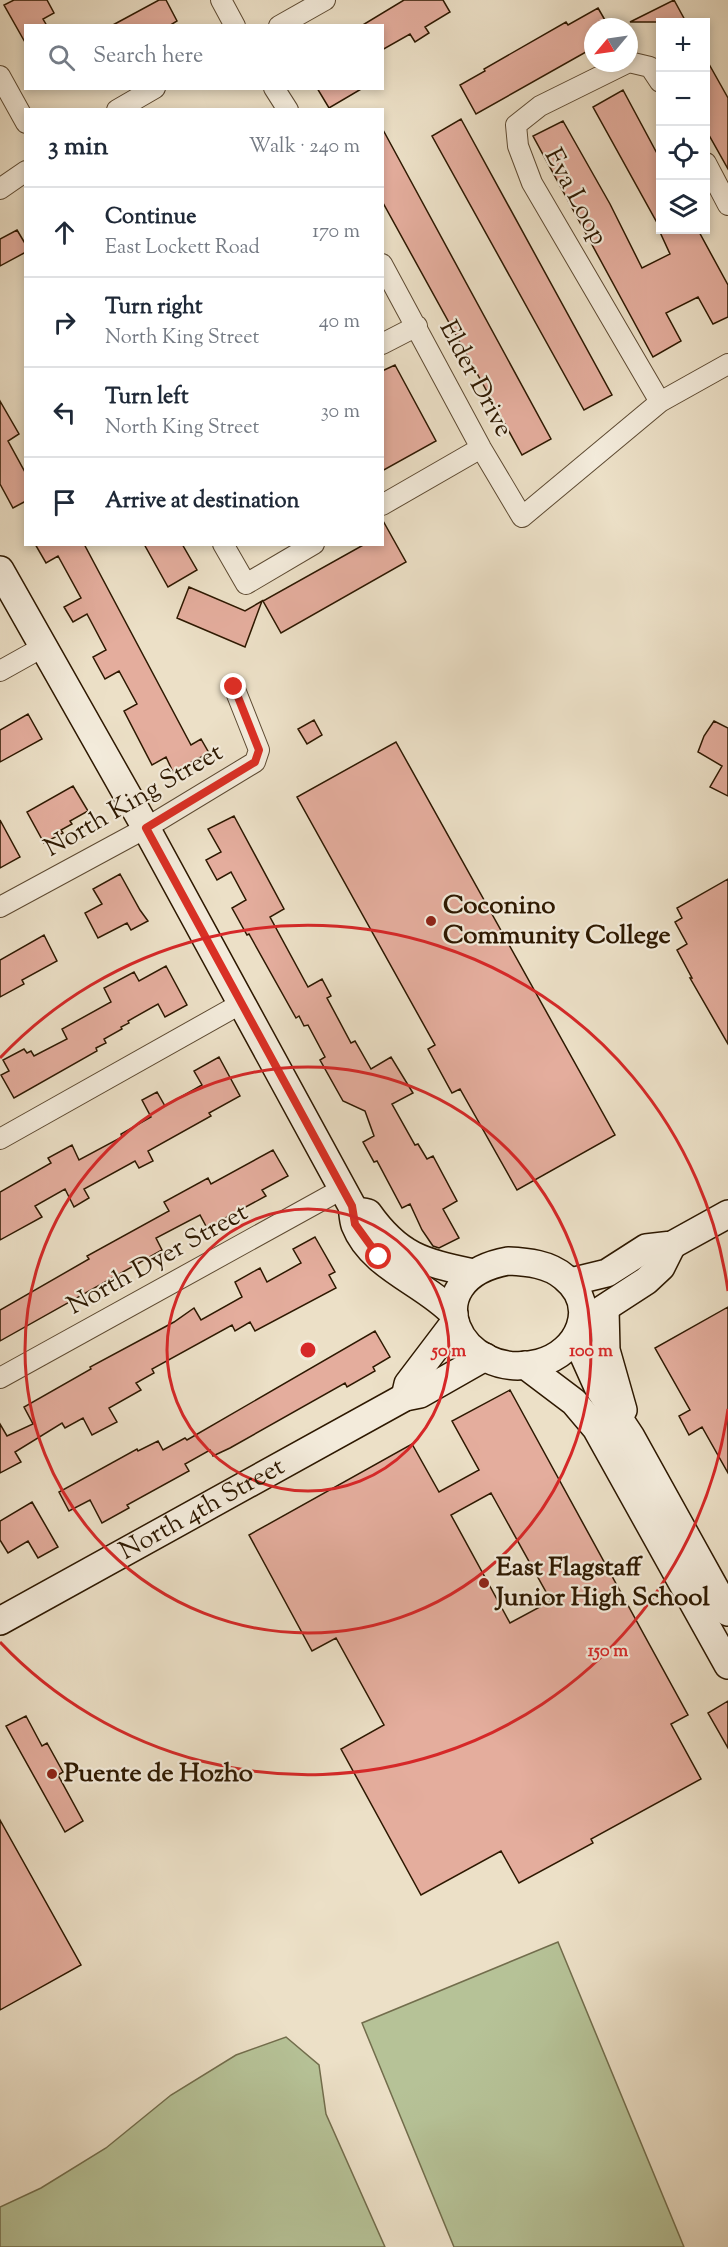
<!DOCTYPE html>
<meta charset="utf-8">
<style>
:root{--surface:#fff;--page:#f2f2f3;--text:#1f2937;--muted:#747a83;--line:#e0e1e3}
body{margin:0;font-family:"Sorts Mill Goudy",serif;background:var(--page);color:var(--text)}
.controls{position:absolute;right:18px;top:18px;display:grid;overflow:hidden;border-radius:0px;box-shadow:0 3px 9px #0003}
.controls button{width:54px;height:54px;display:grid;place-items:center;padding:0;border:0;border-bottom:2px solid var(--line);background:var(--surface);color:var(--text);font:30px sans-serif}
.compass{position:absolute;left:584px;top:18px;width:54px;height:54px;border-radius:50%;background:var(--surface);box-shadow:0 3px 9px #0003;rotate:241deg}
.stop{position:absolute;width:18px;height:18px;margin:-14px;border:4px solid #d93025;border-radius:50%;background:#fff}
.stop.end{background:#d93025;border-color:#fff;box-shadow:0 2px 6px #0008}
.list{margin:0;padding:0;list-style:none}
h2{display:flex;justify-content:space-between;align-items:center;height:78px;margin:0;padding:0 24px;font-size:26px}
h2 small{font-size:20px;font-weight:400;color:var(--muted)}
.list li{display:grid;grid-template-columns:39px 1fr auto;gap:18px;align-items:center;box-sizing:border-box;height:90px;padding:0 24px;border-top:2px solid var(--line)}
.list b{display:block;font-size:22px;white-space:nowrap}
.list p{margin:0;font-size:20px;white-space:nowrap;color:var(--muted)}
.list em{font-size:20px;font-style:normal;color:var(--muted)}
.icon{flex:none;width:33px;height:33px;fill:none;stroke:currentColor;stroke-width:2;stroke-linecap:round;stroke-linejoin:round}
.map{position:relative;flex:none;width:728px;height:2247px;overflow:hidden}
.search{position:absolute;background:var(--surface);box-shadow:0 3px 9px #0003;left:24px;top:24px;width:360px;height:66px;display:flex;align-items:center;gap:15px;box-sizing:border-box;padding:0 21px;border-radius:0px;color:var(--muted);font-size:22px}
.panel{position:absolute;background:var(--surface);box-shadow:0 3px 9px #0003;left:24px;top:108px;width:360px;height:438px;border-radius:0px}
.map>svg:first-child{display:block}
.green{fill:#b6c297;stroke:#726d4c;stroke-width:1.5}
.building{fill:#e4ad9d;stroke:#2d1800;stroke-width:1.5;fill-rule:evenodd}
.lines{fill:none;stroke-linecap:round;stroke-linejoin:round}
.street-casing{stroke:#5d4a32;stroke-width:22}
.secondary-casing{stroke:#2d1800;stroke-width:30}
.street{stroke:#f3ebdb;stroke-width:20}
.secondary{stroke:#f3ebdb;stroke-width:27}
.route{stroke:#d93025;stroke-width:8}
.ring{fill:none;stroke:#d62828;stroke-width:3}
.poi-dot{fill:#8f2418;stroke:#f3ebdb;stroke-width:2}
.labels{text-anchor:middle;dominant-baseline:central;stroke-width:4.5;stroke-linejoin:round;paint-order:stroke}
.street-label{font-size:26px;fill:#2d1800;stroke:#f3ebdb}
.poi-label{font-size:26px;font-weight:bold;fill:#2d1800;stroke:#f3ebdb;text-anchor:start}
.centre{fill:#d62828;stroke:#f3ebdb;stroke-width:3}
.ring-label{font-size:18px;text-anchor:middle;font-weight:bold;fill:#d62828;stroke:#f3ebdb;stroke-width:4.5;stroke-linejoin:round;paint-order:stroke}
</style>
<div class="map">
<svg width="728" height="2247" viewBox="0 0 728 2247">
<rect width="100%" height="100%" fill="#ece0c7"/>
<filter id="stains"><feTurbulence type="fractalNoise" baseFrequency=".00333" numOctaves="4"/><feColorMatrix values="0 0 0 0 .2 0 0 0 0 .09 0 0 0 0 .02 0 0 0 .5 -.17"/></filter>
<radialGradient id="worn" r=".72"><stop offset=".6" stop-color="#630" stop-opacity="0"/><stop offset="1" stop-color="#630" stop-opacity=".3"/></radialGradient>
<path class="green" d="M558 1942 684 2247H454L362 2023Z
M286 2037 319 2065 326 2114 385 2247H0V2207L41 2188 106 2148 171 2095 236 2055Z"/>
<path class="building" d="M14 0H47L54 13 43 19 47 26H26V44L4 5Z
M159 0H166L177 21 169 26H111Z
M404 0H443L450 12 425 27 429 33 415 42 410 34 382 50V26H361Z
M674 0 686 22H630Z
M598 8 609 27H593V48L476 114 460 85 485 71 484 69 566 22 568 25Z
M705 57 728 98V169L705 128Z
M317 88H363L329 108Z
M623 90 660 159V228L593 107Z
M461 119 612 395 584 410 432 136Z
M563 121 610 204 642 268 670 254 659 230H698L728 285V317L713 324 698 297 666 313 681 341 653 357 533 136Z
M382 128 551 439 522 455 382 201Z
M17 230 26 245V252L0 266V239Z
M395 365 436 441 382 471V371Z
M0 401 19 434 8 441 26 474V501L13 508 0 484Z
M382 519 406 562 281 633 263 601 365 544H382Z
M35 544H84L191 745 201 739 209 753 173 772 166 757 152 765 124 711 137 704 119 671 105 679 93 657 106 650 87 614 73 622 64 607 81 598 58 556 46 563Z
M144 544H182L197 570 168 587Z
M189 587 245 611 262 601 245 647 177 618Z
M28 714 42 739 0 762V730Z
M314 720 322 735 307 744 298 729Z
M714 721 728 728V796L710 787 722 766 698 752 704 736Z
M396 742 615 1135 517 1190 460 1089 452 1093 428 1049 435 1045 297 797Z
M73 786 88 811 70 821 72 824 61 830 63 833 44 843 27 812Z
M234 816 284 909 270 917 308 987 322 979 331 996 327 998 351 1043 355 1041 371 1069 391 1057 413 1093 392 1104 415 1145 418 1144 427 1159 433 1156 457 1201 443 1209 459 1238 439 1248 433 1246 422 1230 410 1204 402 1208 377 1161 374 1162 363 1142 374 1136 365 1111 343 1101 320 1060 325 1057 308 1025 304 1026 299 1016 296 1018 249 934 247 935 232 908 246 900 231 872 217 880 206 860 221 852 208 829Z
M0 820 20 857 0 868Z
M120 874 140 910 148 921 131 930 127 923 98 938 85 913 102 904 93 889Z
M728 879V1044L690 978H692L677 950 687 944 675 922 682 918 677 908Z
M44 935 57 961 22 980 24 984 0 997V960Z
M166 966 187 1005 165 1017 158 1004 128 1021 129 1023 121 1027 122 1029 104 1039 106 1043 96 1048 97 1051 14 1098 1 1075 9 1071 3 1060 24 1049 27 1053 31 1051 34 1056 67 1039 62 1029 111 1002 104 988 134 972 139 981Z
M219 1057 240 1096 209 1113 211 1116 148 1151 153 1161 139 1168 135 1161 84 1189 89 1198 74 1207 65 1189 35 1206 42 1217 0 1240V1192L51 1163 48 1158 72 1145 79 1160 122 1137 121 1134 151 1117 142 1100 157 1092 165 1106 202 1085 194 1071Z
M273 1150 288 1176 262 1190 266 1196 207 1228 200 1215 156 1238 162 1250 0 1341V1310L89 1259 87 1256 169 1211 164 1202 208 1178 211 1184Z
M315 1237 335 1272 329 1275 336 1288 255 1331 250 1322 235 1331 232 1325 152 1369 154 1373 136 1383 141 1390 109 1408 117 1422 92 1435 83 1418 65 1428 62 1423 15 1452 21 1462 0 1473V1424L7 1436 33 1424 24 1407 91 1369 90 1367 174 1322 194 1308 201 1320 242 1297 235 1282 260 1268 267 1282 301 1263 293 1249Z
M728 1307V1473L702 1427 689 1435 679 1416 690 1410 655 1348Z
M375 1331 390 1357 373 1367 375 1371 347 1387 345 1383 230 1448 213 1456 210 1450 185 1464 189 1471 127 1505 129 1508 102 1523 90 1500 69 1511 59 1492 137 1449 138 1451 158 1441 163 1450 185 1438 187 1440Z
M510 1390 688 1715 671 1724 701 1779 591 1839 593 1843 519 1883 501 1851 421 1895 341 1749 384 1725 336 1638 312 1651 249 1535 412 1444 439 1492 479 1470 452 1421ZM491 1493 551 1601 510 1623 451 1515Z
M32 1502 58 1547 38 1558 28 1541 8 1553 0 1540V1521Z
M728 1701V1748L708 1713Z
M26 1716 42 1746 47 1743 63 1772 58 1775 83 1821 65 1832 6 1726Z
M0 1820 81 1965 0 2010Z"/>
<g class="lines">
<defs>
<path id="street" d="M221 0 235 26
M279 26 325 0
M629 62 650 67 660 82
M627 63 540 106 516 125 518 146 532 183 660 402
M0 76 26 123
M274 88 288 110
M117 110 155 88
M706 163 728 205
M0 189 26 171
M382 264 481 448 522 517 660 402 728 364
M382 344 417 326
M382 505 481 448
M223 544 246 584 314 544
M0 671 43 647
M0 907 146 828 255 762 259 750 234 687
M0 1139 242 1003
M0 1378 342 1189"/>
<g id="secondary">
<path d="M0 570 146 828 352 1206C353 1212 353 1219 355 1225 372 1268 424 1282 454 1314"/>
<path d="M364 1212 368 1213C399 1257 423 1262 473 1273"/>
<path d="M508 1261C528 1262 549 1264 564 1277 600 1306 579 1353 539 1363 459 1384 410 1279 508 1261Z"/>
<path d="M570 1282 607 1273 646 1248 672 1245 728 1214"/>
<path d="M605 1309 606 1350 623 1410"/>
<path d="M589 1318 646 1281 661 1267 672 1245"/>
<path d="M576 1338 598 1387 631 1437 728 1612"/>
<path d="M525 1365 574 1402 596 1428 728 1665"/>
<path d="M405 1397 408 1384 455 1322"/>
<path id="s1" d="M0 1621 405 1397 420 1394 485 1357"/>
</g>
</defs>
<use href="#street" class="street-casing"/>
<use href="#secondary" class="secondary-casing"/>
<use href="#street" class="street"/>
<use href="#secondary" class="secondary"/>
</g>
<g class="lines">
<path class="route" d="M234 687 259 750 255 762 146 828 352 1206 355 1224 379 1257"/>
</g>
<g class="ring">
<circle cx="308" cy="1350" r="141"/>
<circle cx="308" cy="1350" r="283"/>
<path d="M728 1409A424 424 0 0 1 0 1642M0 1058A424 424 0 0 1 728 1291"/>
</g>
<g class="poi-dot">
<circle cx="431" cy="921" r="6"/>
<circle cx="484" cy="1583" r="6"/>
<circle cx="52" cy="1774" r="6"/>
</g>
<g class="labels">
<g class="street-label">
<text transform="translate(575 197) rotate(62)">Eva Loop</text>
<text transform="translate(475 379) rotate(62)">Elder Drive</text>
<text transform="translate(134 801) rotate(-30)">North King Street</text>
<text transform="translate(158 1260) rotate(-29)">North Dyer Street</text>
<text stroke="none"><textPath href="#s1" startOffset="231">North 4th Street</textPath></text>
</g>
<g class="poi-label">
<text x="443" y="906">Coconino<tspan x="443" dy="30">Community College</tspan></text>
<text x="496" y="1568">East Flagstaff<tspan x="496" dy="30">Junior High School</tspan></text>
<text x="64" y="1774">Puente de Hozho</text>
</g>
</g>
<circle cx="308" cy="1350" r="9" class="centre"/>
<g class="ring-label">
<text x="449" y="1356">50 m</text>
<text x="591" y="1356">100 m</text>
<text x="608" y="1656">150 m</text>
</g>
<rect width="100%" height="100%" filter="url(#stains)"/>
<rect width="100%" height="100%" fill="url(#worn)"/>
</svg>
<div class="controls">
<button>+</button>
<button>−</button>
<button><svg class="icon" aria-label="locate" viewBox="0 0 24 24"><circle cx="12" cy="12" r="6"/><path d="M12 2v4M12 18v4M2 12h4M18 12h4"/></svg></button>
<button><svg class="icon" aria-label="layers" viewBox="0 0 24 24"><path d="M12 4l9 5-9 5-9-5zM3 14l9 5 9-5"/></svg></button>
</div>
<svg class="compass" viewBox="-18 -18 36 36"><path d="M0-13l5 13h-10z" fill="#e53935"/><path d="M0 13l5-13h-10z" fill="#747a83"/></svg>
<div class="stop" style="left:379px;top:1257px"></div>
<div class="stop end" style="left:234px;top:687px"></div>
<div class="search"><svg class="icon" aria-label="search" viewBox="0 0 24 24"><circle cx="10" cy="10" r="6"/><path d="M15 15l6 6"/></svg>Search here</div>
<section class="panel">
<h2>3 min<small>Walk · 240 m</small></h2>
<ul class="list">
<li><svg class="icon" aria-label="ahead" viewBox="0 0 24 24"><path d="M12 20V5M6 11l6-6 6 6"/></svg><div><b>Continue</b><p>East Lockett Road</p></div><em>170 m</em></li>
<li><svg class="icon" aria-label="right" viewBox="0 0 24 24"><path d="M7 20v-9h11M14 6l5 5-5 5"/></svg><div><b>Turn right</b><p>North King Street</p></div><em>40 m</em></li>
<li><svg class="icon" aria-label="left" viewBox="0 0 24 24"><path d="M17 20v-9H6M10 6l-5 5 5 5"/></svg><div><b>Turn left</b><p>North King Street</p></div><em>30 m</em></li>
<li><svg class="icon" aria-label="arrive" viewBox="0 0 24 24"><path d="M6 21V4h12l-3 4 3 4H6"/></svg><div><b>Arrive at destination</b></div></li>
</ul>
</section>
</div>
